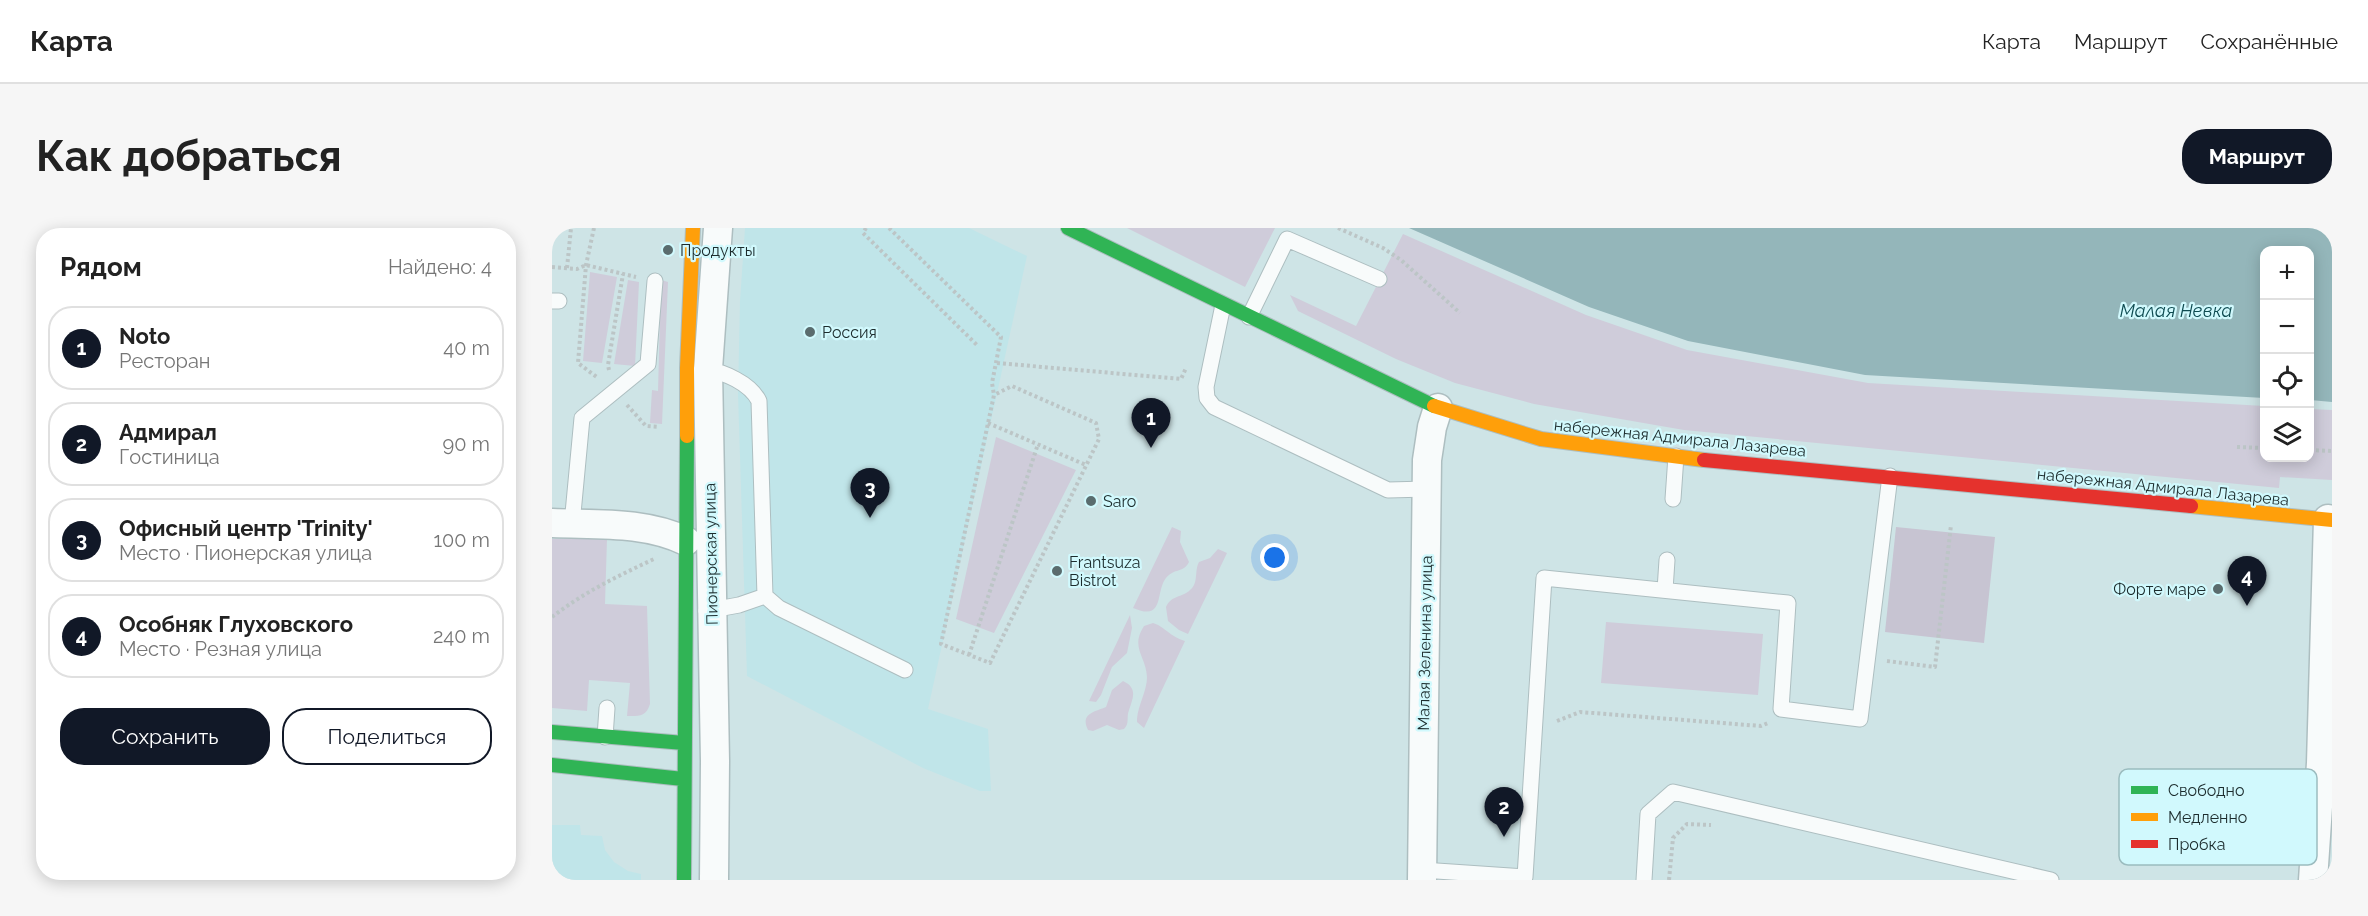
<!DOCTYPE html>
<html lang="ru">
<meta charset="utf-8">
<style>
:root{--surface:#fff;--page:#f6f6f6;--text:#222;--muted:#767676;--line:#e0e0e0;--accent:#111827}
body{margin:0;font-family:Raleway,sans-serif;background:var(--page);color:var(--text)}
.controls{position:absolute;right:18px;top:18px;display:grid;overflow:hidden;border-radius:12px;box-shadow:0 3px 15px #0003}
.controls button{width:54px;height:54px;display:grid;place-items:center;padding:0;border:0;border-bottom:2px solid var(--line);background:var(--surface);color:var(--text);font:30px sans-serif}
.you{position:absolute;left:723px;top:330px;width:21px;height:21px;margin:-15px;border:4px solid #fff;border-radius:50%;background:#1a73e8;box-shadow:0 0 0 9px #1a73e833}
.badge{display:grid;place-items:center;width:39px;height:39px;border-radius:50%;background:var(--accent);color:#fff;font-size:20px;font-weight:700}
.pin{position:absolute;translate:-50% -50px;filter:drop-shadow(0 2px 3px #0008)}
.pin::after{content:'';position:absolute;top:32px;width:21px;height:18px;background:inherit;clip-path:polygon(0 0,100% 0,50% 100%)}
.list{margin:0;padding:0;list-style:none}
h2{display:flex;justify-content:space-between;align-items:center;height:78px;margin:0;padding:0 24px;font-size:26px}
h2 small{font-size:20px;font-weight:400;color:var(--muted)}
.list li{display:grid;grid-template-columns:39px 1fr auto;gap:18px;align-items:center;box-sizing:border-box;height:84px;margin:0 12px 12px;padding:0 12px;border:2px solid var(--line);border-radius:24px}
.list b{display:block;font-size:22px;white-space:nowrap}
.list p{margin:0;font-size:20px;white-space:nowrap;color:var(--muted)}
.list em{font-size:20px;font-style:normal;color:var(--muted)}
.actions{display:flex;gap:12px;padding:18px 24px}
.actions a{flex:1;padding:14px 0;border:2px solid var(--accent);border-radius:24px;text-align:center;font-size:21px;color:var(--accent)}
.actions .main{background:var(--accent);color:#fff}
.icon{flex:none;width:33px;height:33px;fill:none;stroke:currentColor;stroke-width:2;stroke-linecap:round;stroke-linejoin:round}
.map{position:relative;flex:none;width:1780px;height:652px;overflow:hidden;border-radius:24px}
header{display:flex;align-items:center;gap:36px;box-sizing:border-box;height:84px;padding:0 30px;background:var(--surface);border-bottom:2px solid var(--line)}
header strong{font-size:28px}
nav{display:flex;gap:33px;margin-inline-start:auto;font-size:21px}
.intro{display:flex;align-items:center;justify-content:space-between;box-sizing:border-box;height:144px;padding:0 36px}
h1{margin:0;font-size:42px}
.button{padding:15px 27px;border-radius:24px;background:var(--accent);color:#fff;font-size:21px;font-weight:700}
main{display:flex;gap:36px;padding:0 36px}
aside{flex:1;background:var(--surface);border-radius:24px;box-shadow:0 3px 15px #0003}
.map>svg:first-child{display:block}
.built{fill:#c0e5e9}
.green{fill:#cfccda}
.forest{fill:#c7c4d2}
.water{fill:#94b6ba}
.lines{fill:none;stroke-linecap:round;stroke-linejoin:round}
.lane-casing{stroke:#adbec0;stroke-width:17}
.street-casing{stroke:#adbec0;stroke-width:31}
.fast-casing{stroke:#adbec0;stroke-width:16}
.slow-casing{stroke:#adbec0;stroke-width:16}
.jam-casing{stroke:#adbec0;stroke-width:16}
.path{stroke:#bcc5c6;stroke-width:4;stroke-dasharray:3 3;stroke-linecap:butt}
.lane{stroke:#f8fbfb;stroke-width:15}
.street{stroke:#f8fbfb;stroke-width:28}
.fast{stroke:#30b455;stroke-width:14}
.slow{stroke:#ff9f0a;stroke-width:14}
.jam{stroke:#e5322d;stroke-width:14}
.poi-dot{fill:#5a6c6e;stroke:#d1f9fd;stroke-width:2}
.labels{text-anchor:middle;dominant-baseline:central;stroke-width:4.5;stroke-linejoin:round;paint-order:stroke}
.poi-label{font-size:16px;fill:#1c2c2d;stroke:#d1f9fd;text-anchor:start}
.street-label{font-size:16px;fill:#1c2c2d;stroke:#d1f9fd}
.water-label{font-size:18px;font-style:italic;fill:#0e4b51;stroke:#d1f9fd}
.key{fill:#d1f9fd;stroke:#9bbcbf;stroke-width:1.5}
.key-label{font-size:16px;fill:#1c2c2d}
</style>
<header>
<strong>Карта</strong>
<nav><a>Карта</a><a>Маршрут</a><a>Сохранённые</a></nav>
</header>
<div class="intro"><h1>Как добраться</h1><a class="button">Маршрут</a></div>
<main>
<aside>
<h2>Рядом<small>Найдено: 4</small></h2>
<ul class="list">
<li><span class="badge">1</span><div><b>Noto</b><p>Ресторан</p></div><em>40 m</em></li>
<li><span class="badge">2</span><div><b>Адмирал</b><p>Гостиница</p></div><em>90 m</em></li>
<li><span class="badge">3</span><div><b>Офисный центр 'Trinity'</b><p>Место · Пионерская улица</p></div><em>100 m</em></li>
<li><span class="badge">4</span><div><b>Особняк Глуховского</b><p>Место · Резная улица</p></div><em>240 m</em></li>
</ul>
<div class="actions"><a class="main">Сохранить</a><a>Поделиться</a></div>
</aside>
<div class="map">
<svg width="1780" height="652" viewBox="0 0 1780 652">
<rect width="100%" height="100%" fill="#cee4e6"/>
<path class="built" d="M193 0H417L475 28 376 481 436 501 439 563H428L371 540 195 448 186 166 188 73Z
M0 597H28L29 607 50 608 53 622 62 634 76 643 89 646V652H0Z"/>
<path class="green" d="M575 0H723L693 59Z
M851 6 1034 87 1135 122 1316 155 1712 178V230H1758V181L1780 182V252L1728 249 1727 260 1132 202 982 176 903 155 844 131 746 83 738 67 804 98Z
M38 44 65 49 50 135 31 133Z
M76 52 87 54 83 138 62 136Z
M109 52 116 54 110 196 98 195 100 162 106 163Z
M444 209 524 242 442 405 404 391Z
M620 299 629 303 628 314 637 334C632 344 624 341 617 347 601 359 616 395 581 380Z
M0 311H55L53 376 95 378 98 476C94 489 87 488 75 488L78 455 37 452 35 483 0 480Z
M666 321 675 325 636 406 627 402 616 393 614 379C619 367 630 370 638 362 647 355 642 343 647 334L658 330Z
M578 387 580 400 575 425 560 439 549 467 544 474 537 473Z
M1054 394 1211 406 1206 467 1049 455Z
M601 395C612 398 617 408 633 413L592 500 585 494V491C586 477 595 463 595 449 594 428 578 420 592 398Z
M571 453C586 460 581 470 577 482 574 490 578 495 572 501L567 502 555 497 541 503 536 502C528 486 542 484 554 479L560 462Z"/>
<path class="forest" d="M1344 299 1443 309 1432 415 1333 404Z"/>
<path class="water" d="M857 0H1780V174L1758 172V22H1712V170L1313 147 1136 113 1037 79Z"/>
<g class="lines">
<defs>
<path id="lane" d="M0 73H7
M671 77 654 159 655 170 662 179 836 262 875 261
M697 89 735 11 827 51
M153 141C172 144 198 155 207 173L213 368 187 377 154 383
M1121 271 1124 228
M20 296 30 190 96 136 103 53
M1113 362 1115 332
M213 368 227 380 353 442
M53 509 55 480
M870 642 973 649 992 350 1236 375 1229 481 1308 491 1338 248
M1092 652 1096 586 1121 564 1499 652"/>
<path id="street" d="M0 295C45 297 92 293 134 313
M162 652 163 533 156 141 166 0
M870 652 875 232 880 199 886 180
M1761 652 1769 535 1776 291"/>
<path id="fast" d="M516 0 882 178
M0 504 132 515
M0 537 131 551
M132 652 135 208"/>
<path id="slow" d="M882 178 989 211 1152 232
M135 208V140L141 0
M1639 278 1780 292"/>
<path id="jam" d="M1152 232 1639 278"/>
</defs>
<use href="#lane" class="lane-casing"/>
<use href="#street" class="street-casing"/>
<use href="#fast" class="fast-casing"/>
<use href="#slow" class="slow-casing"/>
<use href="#jam" class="jam-casing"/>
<path class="path" d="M42 0 34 37 26 135 46 150
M314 0 311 5 426 118
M337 0 449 109 440 155 442 167 389 416 438 435 547 211 544 195 460 158 442 167
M786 0 831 20 849 32 908 85
M0 39 25 41 34 37 84 49
M15 40 19 0
M445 135 629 151 634 140
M57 142 56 137 71 46
M75 177 94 198 107 199
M436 195 534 237
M1685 219 1712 220
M1758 222 1780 223
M0 389C32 364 66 348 102 331
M417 427 486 216
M1335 433 1383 439 1399 297
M1005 493 1028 484 1209 498 1216 495
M1117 652 1121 610 1135 596 1159 597"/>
<use href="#lane" class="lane"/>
<use href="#street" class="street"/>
<use href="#fast" class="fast"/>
<use href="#slow" class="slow"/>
<use href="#jam" class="jam"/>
</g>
<g class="poi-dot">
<circle cx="116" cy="22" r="6"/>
<circle cx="258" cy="104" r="6"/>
<circle cx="539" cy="273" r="6"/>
<circle cx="505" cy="343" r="6"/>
<circle cx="1666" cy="361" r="6"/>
</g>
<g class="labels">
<g class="poi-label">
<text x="128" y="22">Продукты</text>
<text x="270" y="104">Россия</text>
<text x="551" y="273">Saro</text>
<text x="517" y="334">Frantsuza<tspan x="517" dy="18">Bistrot</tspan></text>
<text x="1654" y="361" text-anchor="end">Форте маре</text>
</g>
<g class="street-label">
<text transform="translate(1128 210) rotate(6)">набережная Адмирала Лазарева</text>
<text transform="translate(1611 259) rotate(6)">набережная Адмирала Лазарева</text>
<text transform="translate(159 326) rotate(-91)">Пионерская улица</text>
<text transform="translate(873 415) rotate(-89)">Малая Зеленина улица</text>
</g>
<g class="water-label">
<text x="1624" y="82">Малая Невка</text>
</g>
</g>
<rect x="1567" y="541" width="198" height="96" rx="9" class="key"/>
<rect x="1579" y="558" width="27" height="8" fill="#30b455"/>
<rect x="1579" y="585" width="27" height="8" fill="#ff9f0a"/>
<rect x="1579" y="612" width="27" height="8" fill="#e5322d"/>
<g class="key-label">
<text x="1616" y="568">Свободно</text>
<text x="1616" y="595">Медленно</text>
<text x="1616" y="622">Пробка</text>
</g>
</svg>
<div class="controls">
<button>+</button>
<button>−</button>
<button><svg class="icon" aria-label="locate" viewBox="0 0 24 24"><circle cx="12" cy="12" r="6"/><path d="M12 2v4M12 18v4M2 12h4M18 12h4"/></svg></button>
<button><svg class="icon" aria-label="layers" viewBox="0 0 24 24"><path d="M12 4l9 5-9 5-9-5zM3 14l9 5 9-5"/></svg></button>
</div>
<div class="you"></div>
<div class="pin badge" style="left:599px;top:220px">1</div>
<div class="pin badge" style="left:952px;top:609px">2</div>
<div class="pin badge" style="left:318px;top:290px">3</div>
<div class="pin badge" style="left:1695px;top:378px">4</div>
</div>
</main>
